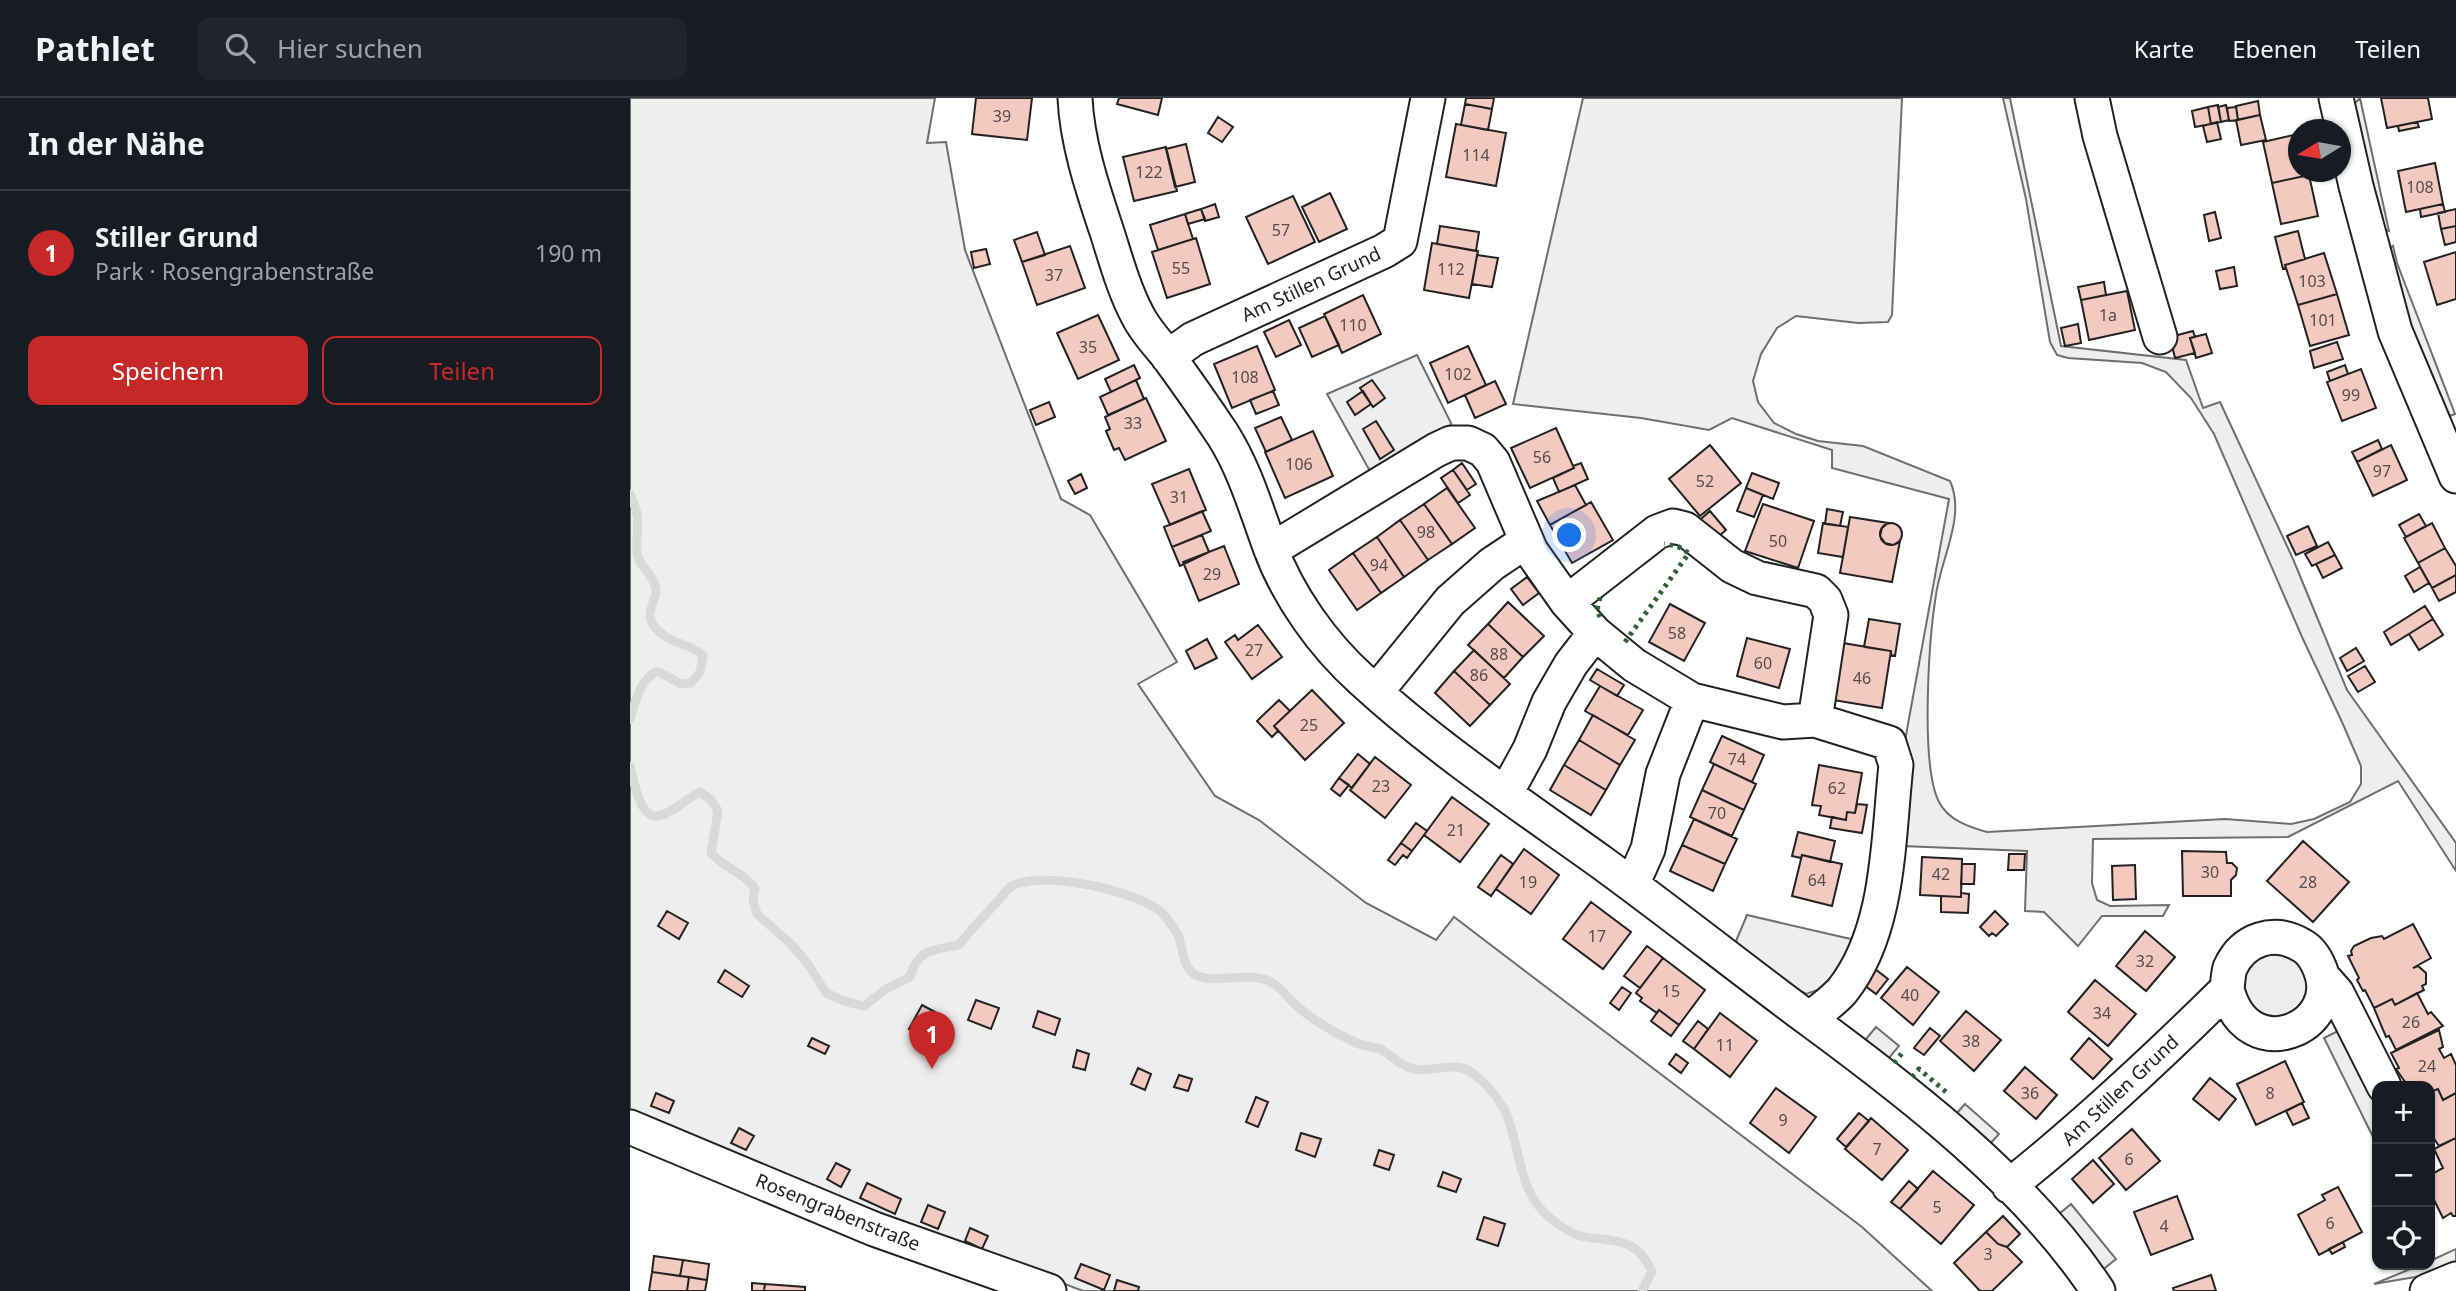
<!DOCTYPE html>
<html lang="de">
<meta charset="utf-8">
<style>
:root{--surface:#171b24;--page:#20242c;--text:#f1f3f6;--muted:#9ea1a6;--line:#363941;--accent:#c62828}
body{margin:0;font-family:"Noto Sans",sans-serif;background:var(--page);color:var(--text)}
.controls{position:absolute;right:21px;bottom:21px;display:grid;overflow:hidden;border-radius:14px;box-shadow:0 2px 5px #0004}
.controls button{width:63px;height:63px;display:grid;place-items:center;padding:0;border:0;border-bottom:2px solid var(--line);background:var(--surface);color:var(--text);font:35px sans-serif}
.compass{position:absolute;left:1658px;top:21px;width:63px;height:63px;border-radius:50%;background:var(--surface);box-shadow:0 2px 5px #0004;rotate:259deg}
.you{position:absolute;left:940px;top:438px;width:24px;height:24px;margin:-18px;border:5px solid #fff;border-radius:50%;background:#1a73e8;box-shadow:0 0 0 10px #1a73e833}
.badge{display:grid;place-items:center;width:46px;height:46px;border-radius:50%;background:var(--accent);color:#fff;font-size:23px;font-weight:700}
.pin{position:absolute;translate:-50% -58px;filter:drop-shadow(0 2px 4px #0008)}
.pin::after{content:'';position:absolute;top:37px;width:24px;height:21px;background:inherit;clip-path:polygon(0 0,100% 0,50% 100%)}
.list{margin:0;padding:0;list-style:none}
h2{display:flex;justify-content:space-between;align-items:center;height:91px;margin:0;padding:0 28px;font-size:30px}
h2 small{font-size:23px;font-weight:400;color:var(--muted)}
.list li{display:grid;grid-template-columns:46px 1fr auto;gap:21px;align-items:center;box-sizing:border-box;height:126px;padding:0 28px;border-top:2px solid var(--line)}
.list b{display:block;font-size:26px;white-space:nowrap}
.list p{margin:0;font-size:23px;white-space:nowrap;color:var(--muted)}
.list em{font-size:23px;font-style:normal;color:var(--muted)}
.actions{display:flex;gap:14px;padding:21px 28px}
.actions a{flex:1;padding:16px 0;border:2px solid var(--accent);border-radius:14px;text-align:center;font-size:24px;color:var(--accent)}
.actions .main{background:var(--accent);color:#fff}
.icon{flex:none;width:38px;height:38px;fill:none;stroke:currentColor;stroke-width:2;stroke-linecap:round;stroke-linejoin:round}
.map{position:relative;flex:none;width:1826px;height:1193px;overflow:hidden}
header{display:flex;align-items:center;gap:42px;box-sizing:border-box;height:98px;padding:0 35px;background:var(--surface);border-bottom:2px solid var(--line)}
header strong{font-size:33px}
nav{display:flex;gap:38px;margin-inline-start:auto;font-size:24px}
.search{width:490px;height:63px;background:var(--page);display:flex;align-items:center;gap:18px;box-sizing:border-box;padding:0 24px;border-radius:14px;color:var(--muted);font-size:26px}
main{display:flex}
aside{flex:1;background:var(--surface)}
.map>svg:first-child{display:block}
.green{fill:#eee;stroke:#6f6f6f;stroke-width:2}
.parking{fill:#ededed;stroke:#6f6f6f;stroke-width:2}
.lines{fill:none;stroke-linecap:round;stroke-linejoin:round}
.stream{stroke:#d9d9d9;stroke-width:9}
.building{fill:#f3c9c0;stroke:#222;stroke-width:2}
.minor-casing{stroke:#222;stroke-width:37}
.minor{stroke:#fff;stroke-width:33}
.hedge{stroke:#2f5e38;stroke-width:5;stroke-dasharray:3.5 5;stroke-linecap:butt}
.labels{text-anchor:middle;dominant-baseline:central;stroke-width:5;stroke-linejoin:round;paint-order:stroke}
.number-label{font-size:16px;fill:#564c4a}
.street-label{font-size:19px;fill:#222;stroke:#fff}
</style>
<header>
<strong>Pathlet</strong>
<div class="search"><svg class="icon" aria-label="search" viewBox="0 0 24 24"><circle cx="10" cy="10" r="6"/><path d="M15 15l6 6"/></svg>Hier suchen</div>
<nav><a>Karte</a><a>Ebenen</a><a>Teilen</a></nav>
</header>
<main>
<aside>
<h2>In der Nähe<small></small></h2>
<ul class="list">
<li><span class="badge">1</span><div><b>Stiller Grund</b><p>Park · Rosengrabenstraße</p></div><em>190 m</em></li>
</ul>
<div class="actions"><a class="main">Speichern</a><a>Teilen</a></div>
</aside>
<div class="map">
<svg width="1826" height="1193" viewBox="0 0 1826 1193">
<rect width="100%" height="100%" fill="#fff"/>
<path class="green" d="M0 0H305L297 45 316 44 335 152 431 401 460 417 547 564 508 586 585 698 629 722 736 805 806 842 824 819 1232 1129 1302 1193H453L138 1073 0 1015Z
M953 0H1272L1262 217 1258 224 1228 225 1166 218 1147 230 1131 256 1123 283 1128 304 1144 325 1166 336 1188 343 1233 348 1320 383C1336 418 1311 460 1306 497 1299 540 1290 667 1309 704 1318 722 1339 729 1357 734L1595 721 1661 726 1684 721 1720 704 1731 686V668L1712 624 1672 539 1584 336 1561 300 1536 274 1512 265 1438 260 1427 257 1420 244 1396 101 1373 0H1380L1431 248 1556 262 1573 310 1590 304 1663 461 1717 592 1826 745V773L1768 683 1658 739 1463 741 1462 785 1467 802 1480 808 1539 807 1533 818H1472L1448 848 1414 814 1395 813 1397 753 1272 748 1276 637 1319 401 1202 370V352L1102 320 1079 332 1011 320 883 306Z
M1730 0 1759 133 1752 131 1724 6Z
M1763 148 1767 165 1825 316 1820 318 1809 299 1776 220 1760 150Z
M787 257 821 325 818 333 741 375 697 296Z
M1117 817 1225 842 1213 866 1194 890 1176 896C1150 882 1120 869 1106 843Z
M1826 1151V1165L1791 1178 1744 1186 1790 1167H1800V1163Z"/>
<path class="parking" d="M1661 849 1687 885 1665 923 1621 917 1610 874 1618 860Z
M1722 926 1747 988V1047L1694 940Z
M1246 929 1269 948 1248 973 1225 954Z
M1335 1006 1369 1036 1348 1059 1315 1028Z
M1441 1106 1486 1161 1460 1182 1416 1127Z"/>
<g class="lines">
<path class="stream" d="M0 396C2 402 6 409 7 416 10 430 4 446 8 459 12 471 24 478 26 491 27 506 9 517 31 535 42 545 61 547 73 557L70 574 61 585 51 586 27 573C9 583 6 602 0 621
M0 668C5 686 10 730 37 715 49 709 58 700 70 694L81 702 88 713 81 755C95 771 114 774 125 791L123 802 127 816 162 847 178 866 196 895 217 904 234 908 256 891 280 879C288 850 304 852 329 847 342 830 353 819 368 803 372 799 376 791 382 788 413 772 501 792 529 812 535 817 544 830 548 837 553 849 552 867 564 876 581 888 617 872 641 884 653 890 658 901 668 909 684 923 707 936 727 945 734 949 744 948 752 952 763 958 770 968 784 971 805 975 825 961 844 976 856 985 868 1000 875 1013 891 1047 887 1093 919 1119 928 1127 939 1134 950 1138 970 1143 992 1138 1010 1155 1015 1160 1018 1167 1022 1173L1012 1193"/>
</g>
<path class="building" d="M346 0H402L397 42 342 36Z
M489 0H532L528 17 487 6Z
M836 0H864L862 11 835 6Z
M1751 0H1798L1802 21 1757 30Z
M1628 3 1630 17 1608 22 1606 8Z
M835 6 862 11 858 32 831 27Z
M1588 7 1591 24 1581 26 1578 9Z
M1596 7 1599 22 1591 24 1588 9Z
M1578 9 1581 26 1565 29 1562 13Z
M1606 9 1608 22 1599 23 1597 10Z
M1630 17 1636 42 1611 47 1606 22Z
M588 19 603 29 592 44 578 35Z
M1587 24 1591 41 1577 44 1573 28Z
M1787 24 1789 29 1769 33 1768 28Z
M826 26 876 35 866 88 816 79Z
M1668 36V74H1679V77L1642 85 1633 44Z
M556 46 565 84 545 89 536 51Z
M536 49 547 93 504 103 493 59Z
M1805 65 1813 106 1776 114 1768 73Z
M1679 77 1688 118 1651 126 1642 85Z
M700 95 717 131 689 144 672 109Z
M663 98 685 144 638 166 616 119Z
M585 106 589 119 575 123 571 111Z
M1813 106 1815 114 1791 119 1790 111Z
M571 111 575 121 558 126 555 116Z
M1826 111V128L1811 131 1808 115Z
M1585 114 1591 140 1579 143 1574 117Z
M555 116 563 141 528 152 520 127Z
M810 128 849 134 846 153 807 146Z
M1826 128V144L1815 147 1811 131Z
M1668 133 1675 161 1655 167 1656 170 1653 171 1645 139Z
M407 134 415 157 392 164 384 142Z
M566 140 580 186 537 200 522 154Z
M802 145 848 153 839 200 794 192Z
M440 148 455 190 407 207 392 164Z
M356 151 360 166 344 170 341 154Z
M1826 154V201L1807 207 1794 164Z
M1694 155 1707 196 1668 207 1655 167Z
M847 157 868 160 862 189 842 186Z
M1604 169 1607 188 1590 191 1586 173Z
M1474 184 1476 197 1451 202 1448 189Z
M1497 193 1505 232 1459 242 1451 202Z
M1707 196 1719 237 1680 248 1668 207Z
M733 197 751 236 712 255 694 216Z
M468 217 489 262 448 281 427 235Z
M695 218 709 247 682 259 669 230Z
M659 222 671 247 646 259 634 234Z
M1448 226 1451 245 1435 248 1431 230Z
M1563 233 1565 239 1560 240 1565 255 1545 260 1540 239Z
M1576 236 1582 255 1566 260 1560 240Z
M1707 244 1713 261 1684 270 1680 253Z
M627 248 645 292 602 310 584 266Z
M838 248 856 287 818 305 800 265Z
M504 267 510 280 481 294 475 281Z
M1715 267 1718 276 1700 283 1697 274Z
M1731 271 1746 310 1712 323 1697 284Z
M506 282 514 301 478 317 470 299Z
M742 282 755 300 743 309 730 290Z
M865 283 876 306 845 320 835 297Z
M643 293 649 307 626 316 620 302Z
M733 293 741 306 725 317 717 304Z
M516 300 536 343 495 362 489 350 484 352 476 333 480 331 475 319Z
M419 304 425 319 406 327 400 312Z
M651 319 662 342 636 354 625 330Z
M746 323 764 352 750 361 733 331Z
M926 330 944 370 900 390 881 350Z
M683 333 703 378 655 400 635 354Z
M1748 342 1752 351 1727 364 1722 354Z
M1080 347 1111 385 1070 418 1039 381Z
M1761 347 1777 382 1743 398 1727 364Z
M832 365 846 386 837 392 823 372Z
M951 365 958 381 929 394 923 380 944 370 943 368Z
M559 371 576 412 540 427 522 386Z
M823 372 840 397 828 405 811 380Z
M1122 375 1149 385 1143 401 1116 390Z
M451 376 457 390 445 396 438 383Z
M945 387 956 407 920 427 907 403Z
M817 390 845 430 822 446 794 406Z
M1116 390 1133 397 1124 419 1107 413Z
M961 404 983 442 942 465 920 427Z
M794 406 822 446 798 462 770 422Z
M1133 406 1184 423 1168 470 1115 453Z
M1197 411 1213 414 1210 428 1195 426Z
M572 413 581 433 542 449 534 429Z
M1080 413 1096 432 1080 446 1064 427Z
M1789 416 1796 428 1776 439 1769 427Z
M1220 419 1258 425 1252 430 1250 438 1255 445 1263 447 1270 443 1262 484 1210 475Z
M770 422 798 462 774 479 747 439Z
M1193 425 1218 429 1213 459 1188 455Z
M1802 425 1815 450 1788 465 1774 440Z
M1250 436a11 11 0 1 1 22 0a11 11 0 1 1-22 0Z
M1678 428 1687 448 1666 457 1657 438Z
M572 437 579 454 550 468 542 449Z
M747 439 774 479 751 495 723 455Z
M1698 444 1705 457 1682 468 1675 456Z
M594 448 609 486 569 503 553 464Z
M1815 450 1826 468V477L1802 490 1788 465Z
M723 455 751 495 727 512 699 472Z
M1705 457 1712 470 1693 480 1686 466Z
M1790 469 1799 485 1784 494 1775 478Z
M1826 477V494L1809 503 1802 490Z
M897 479 909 495 893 507 881 491Z
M878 504 914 538 893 559 858 526Z
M1040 506 1075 525 1054 563 1019 544Z
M1795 508 1803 521 1761 547 1754 534Z
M1239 521 1270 526 1265 558 1261 557V553L1234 549Z
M1803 521 1813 537 1789 552 1779 536Z
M858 526 893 559 874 580 838 547Z
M628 527 652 559 622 581 595 544 605 537 608 542Z
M1117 540 1160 551 1149 590 1107 578Z
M577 541 587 560 565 571 556 553Z
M1213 545 1261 553 1252 610 1203 602Z
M1726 550 1734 563 1717 573 1710 560Z
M844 552 880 586 860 607 824 573Z
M1735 568 1745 584 1728 594 1718 578Z
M967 571 994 587 987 598 960 582Z
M824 573 860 607 840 628 805 595Z
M970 588 1013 612 998 637 955 613Z
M682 592 714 625 675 662 644 628Z
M649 602 660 613 644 628 648 633 642 639 627 623Z
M963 617 1005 642 990 667 949 642Z
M1092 638 1134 657 1122 684 1080 664Z
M949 642 990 667 976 692 934 667Z
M728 656 740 666 722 690 709 680Z
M745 659 781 687 755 720 720 692Z
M1084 666 1126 686 1114 712 1072 692Z
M934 667 976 692 961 717 920 692Z
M1189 667 1232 675 1225 715 1217 714 1216 722 1189 717 1191 708 1182 707Z
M709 680 719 687 710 698 701 691Z
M1072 692 1114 712 1102 738 1060 719Z
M822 699 859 726 830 764 794 737Z
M1227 706 1237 707 1232 735 1200 730 1202 719 1216 722 1217 714 1225 715Z
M1064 721 1107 741 1095 766 1052 747Z
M786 725 797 733 782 753 771 745Z
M1168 734 1205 743 1200 764 1172 757 1171 760 1162 758Z
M1673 743 1719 784 1683 824 1637 783Z
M771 745 782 753 777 760 773 757 765 767 758 762Z
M1052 747 1095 766 1083 793 1040 773Z
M894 751 929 777 901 816 866 791Z
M1552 753 1596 754 1597 765H1602L1607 770 1606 777 1601 782V798H1553Z
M1379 756H1395L1394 772H1378Z
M871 757 883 766 861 798 848 789Z
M1172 757 1212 766 1202 808 1162 798Z
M1292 759 1332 761 1331 799 1290 797Z
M1332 766H1345L1344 786H1331Z
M1505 767 1506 801 1483 802 1482 768Z
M1331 795 1339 796 1338 815 1311 814V798L1331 799Z
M961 804 1001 834 973 871 933 841Z
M37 813 58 825 49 841 28 828Z
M1365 813 1378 826 1366 838 1362 835 1359 838 1350 829Z
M1783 826 1801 860 1783 870 1788 868 1796 875V886L1792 888 1794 892 1765 907 1762 901 1744 910 1735 892 1733 893 1727 882 1729 880 1718 858 1722 857 1721 853 1724 848 1741 840 1752 838 1754 841Z
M1515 833 1545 859 1516 893 1486 868Z
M1017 848 1033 860 1010 890 994 878Z
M1033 860 1075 892 1049 927 1029 912 1027 915 1010 903 1012 900 1006 895Z
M1241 868 1258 881 1246 896 1230 884Z
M1277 869 1309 894 1283 927 1251 900Z
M95 872 119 888 112 899 88 884Z
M1465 882 1506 916 1478 948 1438 914Z
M992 889 1001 895 989 912 980 905Z
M1787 895 1798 916 1801 914 1813 928 1766 952 1759 938 1756 939 1744 910 1762 901 1765 907Z
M346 902 369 910 361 931 338 922Z
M292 907 305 914 293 938 279 931Z
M1029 912 1049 927 1041 938 1021 923Z
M408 913 430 921 425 937 403 929Z
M1336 913 1371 942 1344 973 1310 943Z
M1090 915 1127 943 1100 979 1064 951Z
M1068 923 1078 931 1064 951 1053 943Z
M1300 930 1310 938 1294 957 1284 950Z
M1809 932 1813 949 1809 951 1814 960 1821 956 1826 967V995L1813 1002 1808 991 1800 994V988H1778L1766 971 1769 970 1761 955Z
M182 940 199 948 195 956 178 948Z
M1459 940 1482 961 1463 981 1441 961Z
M447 952 459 956 455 972 443 969Z
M1046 956 1058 965 1051 975 1039 966Z
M1655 963 1674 1004 1626 1027 1607 986Z
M1395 969 1427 997 1406 1021 1374 993Z
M508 970 521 976 515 992 501 986Z
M549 977 562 981 558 993 544 989Z
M1580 980 1606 1001 1589 1022 1563 1001Z
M1146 990 1186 1019 1159 1055 1120 1025Z
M1808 991 1813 1002 1826 995V1040L1809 1048 1800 1035V994Z
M26 995 44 1003 39 1015 21 1008Z
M626 999 638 1004 628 1029 616 1024Z
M1672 1005 1679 1020 1663 1027 1656 1013Z
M1229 1015 1239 1023 1216 1049 1207 1041Z
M1241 1020 1278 1052 1252 1082 1215 1051Z
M109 1030 124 1038 116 1052 101 1045Z
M1502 1031 1530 1063 1496 1092 1469 1060Z
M671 1035 691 1041 685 1059 666 1052Z
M1826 1040V1118H1823L1821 1115 1813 1120 1800 1094V1077L1813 1070 1804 1051Z
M749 1052 764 1057 759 1072 744 1067Z
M1463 1062 1484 1086 1463 1105 1442 1081Z
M206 1065 220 1072 211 1089 197 1081Z
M1303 1073 1344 1107 1311 1146 1270 1111Z
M813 1074 831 1081 826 1094 808 1088Z
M1279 1083 1288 1091 1270 1111 1261 1104Z
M237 1085 271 1101 265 1116 230 1100Z
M1708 1089 1732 1134 1689 1157 1668 1117 1695 1102 1692 1097Z
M1547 1098 1563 1141 1521 1157 1504 1114Z
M298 1107 315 1114 308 1131 291 1124Z
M1373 1118 1390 1136 1377 1149 1368 1146 1356 1134Z
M854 1119 875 1126 868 1148 847 1141Z
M340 1130 358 1138 352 1151 335 1143Z
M1356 1134 1368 1146 1377 1149 1392 1164 1362 1193H1350L1324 1165Z
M1713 1144 1715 1149 1702 1156 1699 1151Z
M24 1158 53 1162 50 1178 22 1174Z
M53 1162 79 1166 77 1182 50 1178Z
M451 1166 480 1177 474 1192 445 1180Z
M22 1174 59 1179 57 1193H19Z
M1581 1177 1586 1193H1544L1543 1190Z
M59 1179 77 1182 75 1193H57Z
M487 1182 509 1189 508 1193H484Z
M122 1185 135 1186 134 1193H122Z
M135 1186 175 1189V1193H134Z"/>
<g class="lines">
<defs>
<path id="minor" d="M445 0C447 45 463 92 477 134 486 162 494 192 508 218 515 232 527 245 537 257 556 283 575 310 593 337 615 372 626 411 640 449 658 498 693 547 732 582 806 650 890 706 971 764 1041 815 1109 869 1179 921 1281 996 1398 1086 1468 1193
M1462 0 1470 38 1530 239
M1706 0 1726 88 1765 233 1826 378
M538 259 563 241 754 153 770 143 798 0
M641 452 806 352 821 345H838L853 352 863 364 901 453 937 504 965 535 1004 567 1062 602 1153 624 1185 622 1259 645 1266 667C1258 740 1260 833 1212 893 1203 903 1190 912 1180 921
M937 504 1027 434 1043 428 1055 431 1102 468 1127 480 1186 493 1195 502 1201 517 1185 622
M746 594 820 503 862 466 895 444
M876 695 900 651 919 604 941 566 965 535
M1002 787 1018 751 1033 676 1062 602
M1693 879 1707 895 1754 988
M0 1029 244 1131 419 1193
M1379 1088C1456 1027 1527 960 1597 891 1617 972 1714 929 1690 871 1686 861 1681 852 1671 847 1644 831 1613 841 1600 870 1598 876 1598 884 1597 891
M1797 1193 1826 1181"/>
</defs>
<use href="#minor" class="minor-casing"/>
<use href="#minor" class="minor"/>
<path class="hedge" d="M970 519 967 512 971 495
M995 544 1059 455 1047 448 1034 446
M1264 965 1273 954
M1282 979 1289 971 1316 994"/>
</g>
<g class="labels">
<g class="number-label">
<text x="372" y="18">39</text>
<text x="846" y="57">114</text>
<text x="519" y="74">122</text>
<text x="1790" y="89">108</text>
<text x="651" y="132">57</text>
<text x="551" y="170">55</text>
<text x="821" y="171">112</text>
<text x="424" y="177">37</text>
<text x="1682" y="183">103</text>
<text x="1478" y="217">1a</text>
<text x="1693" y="222">101</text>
<text x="723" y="227">110</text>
<text x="458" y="249">35</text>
<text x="828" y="276">102</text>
<text x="615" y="279">108</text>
<text x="1721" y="297">99</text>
<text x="503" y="325">33</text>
<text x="912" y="359">56</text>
<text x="669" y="366">106</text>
<text x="1752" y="373">97</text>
<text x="1075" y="383">52</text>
<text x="549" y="399">31</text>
<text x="796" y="434">98</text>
<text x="1148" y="443">50</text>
<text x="749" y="467">94</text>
<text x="582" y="476">29</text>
<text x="1047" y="535">58</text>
<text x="624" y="552">27</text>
<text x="869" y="556">88</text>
<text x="1133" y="565">60</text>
<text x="849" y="577">86</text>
<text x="1232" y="580">46</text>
<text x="679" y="627">25</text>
<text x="1107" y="661">74</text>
<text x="751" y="688">23</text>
<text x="1207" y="690">62</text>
<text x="1087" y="715">70</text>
<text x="826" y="732">21</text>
<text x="1580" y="774">30</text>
<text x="1311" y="776">42</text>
<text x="1187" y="782">64</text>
<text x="898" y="784">19</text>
<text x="1678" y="784">28</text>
<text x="967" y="838">17</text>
<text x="1515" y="863">32</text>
<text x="1041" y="893">15</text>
<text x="1280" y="897">40</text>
<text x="1472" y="915">34</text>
<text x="1781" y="924">26</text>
<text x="1341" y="943">38</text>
<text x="1095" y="947">11</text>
<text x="1797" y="968">24</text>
<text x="1400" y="995">36</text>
<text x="1640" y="995">8</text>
<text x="1153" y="1022">9</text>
<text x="1247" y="1051">7</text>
<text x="1499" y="1061">6</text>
<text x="1307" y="1109">5</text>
<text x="1700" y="1125">6</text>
<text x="1534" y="1128">4</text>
<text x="1358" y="1156">3</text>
</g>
<g class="street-label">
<text transform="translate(681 186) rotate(-25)">Am Stillen Grund</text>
<text transform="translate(1490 992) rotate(-43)">Am Stillen Grund</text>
<text transform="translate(208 1114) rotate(22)">Rosengrabenstraße</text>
</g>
</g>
</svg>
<div class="controls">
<button>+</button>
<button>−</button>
<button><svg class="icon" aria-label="locate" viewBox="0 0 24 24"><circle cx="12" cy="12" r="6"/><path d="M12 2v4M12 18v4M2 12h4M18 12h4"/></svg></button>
</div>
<svg class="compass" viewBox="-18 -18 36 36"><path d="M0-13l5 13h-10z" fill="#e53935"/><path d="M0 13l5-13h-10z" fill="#9ea1a6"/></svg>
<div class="you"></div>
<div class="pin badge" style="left:302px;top:971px">1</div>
</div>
</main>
